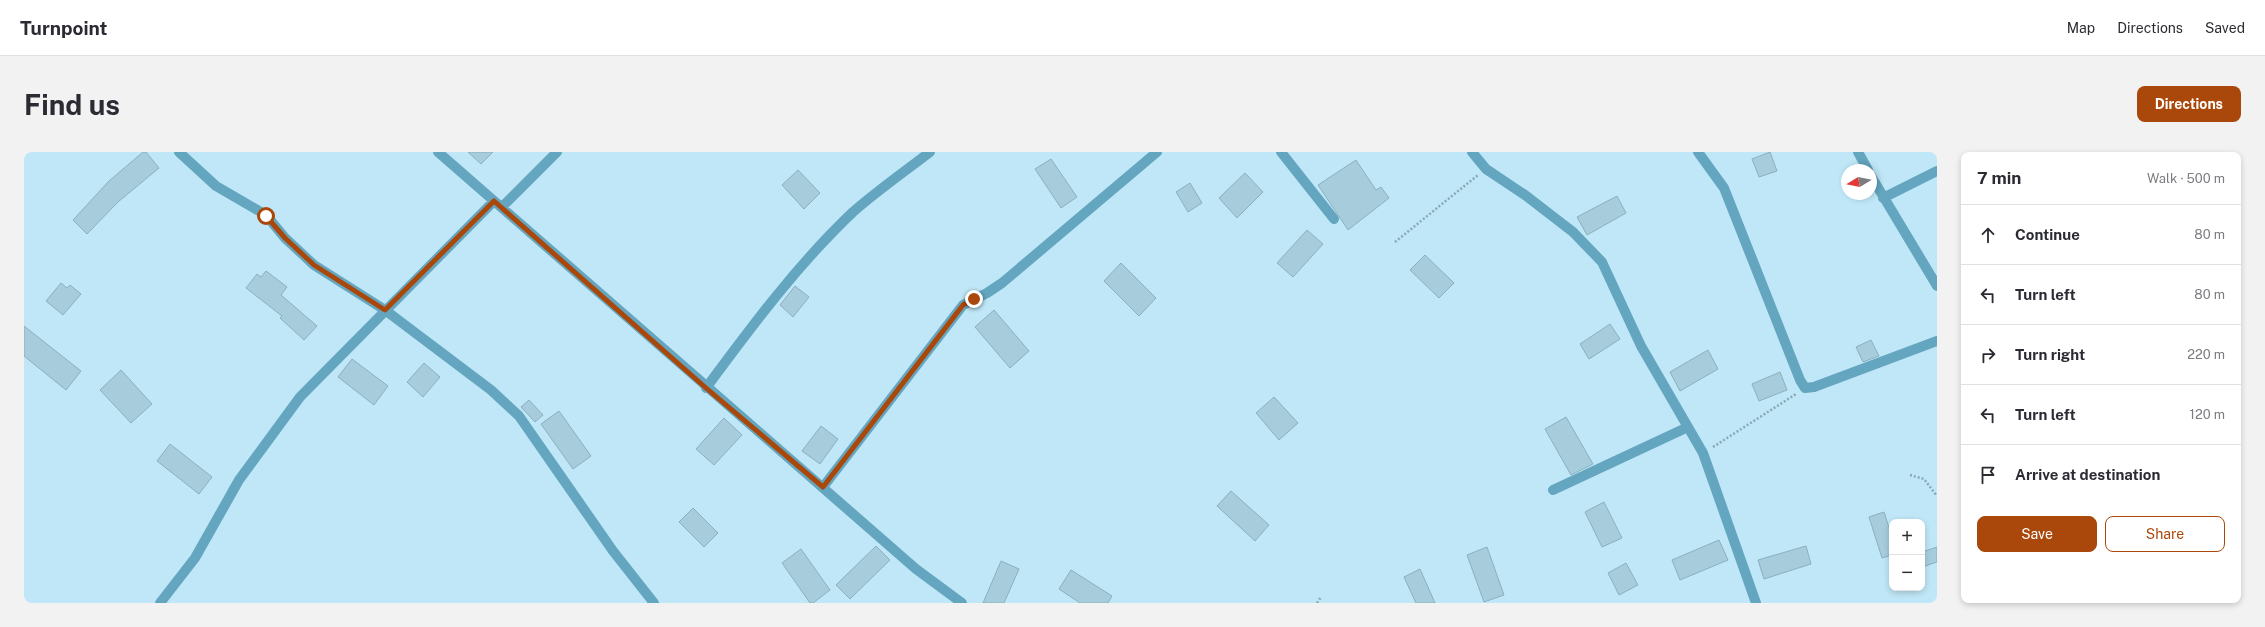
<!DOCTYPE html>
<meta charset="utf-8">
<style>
:root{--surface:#fff;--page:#f2f2f3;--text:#2b2b33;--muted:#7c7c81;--line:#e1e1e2;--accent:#aa480b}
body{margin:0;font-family:"Public Sans",sans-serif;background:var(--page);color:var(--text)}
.controls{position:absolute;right:12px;bottom:12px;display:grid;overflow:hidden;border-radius:8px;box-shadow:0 2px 6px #0003}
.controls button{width:36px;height:36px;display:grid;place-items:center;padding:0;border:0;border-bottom:1px solid var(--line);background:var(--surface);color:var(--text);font:20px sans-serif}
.compass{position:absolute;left:1817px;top:12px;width:36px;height:36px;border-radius:50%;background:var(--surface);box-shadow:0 2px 6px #0003;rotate:260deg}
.stop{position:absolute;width:12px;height:12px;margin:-9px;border:3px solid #aa480b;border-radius:50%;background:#fff}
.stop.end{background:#aa480b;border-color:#fff;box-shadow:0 1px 4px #0008}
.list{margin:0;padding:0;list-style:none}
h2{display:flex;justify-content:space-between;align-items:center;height:52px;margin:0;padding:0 16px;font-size:17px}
h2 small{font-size:13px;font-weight:400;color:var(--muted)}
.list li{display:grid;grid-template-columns:26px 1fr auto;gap:12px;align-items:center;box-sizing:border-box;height:60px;padding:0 16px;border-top:1px solid var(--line)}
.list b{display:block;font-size:15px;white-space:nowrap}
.list em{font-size:13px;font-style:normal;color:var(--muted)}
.actions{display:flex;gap:8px;padding:12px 16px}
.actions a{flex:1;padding:9px 0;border:1px solid var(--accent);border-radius:8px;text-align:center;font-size:14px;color:var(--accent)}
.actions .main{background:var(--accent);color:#fff}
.icon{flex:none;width:22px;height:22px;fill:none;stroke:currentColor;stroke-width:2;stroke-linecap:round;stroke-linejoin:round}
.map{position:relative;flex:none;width:1913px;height:451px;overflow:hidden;border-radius:8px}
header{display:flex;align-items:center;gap:24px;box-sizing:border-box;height:56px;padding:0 20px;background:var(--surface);border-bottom:1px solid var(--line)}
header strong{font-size:19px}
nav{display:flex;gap:22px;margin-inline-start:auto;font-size:14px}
.intro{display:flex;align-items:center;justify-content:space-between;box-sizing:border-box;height:96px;padding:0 24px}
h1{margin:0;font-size:28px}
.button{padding:10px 18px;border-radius:8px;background:var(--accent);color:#fff;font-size:14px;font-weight:700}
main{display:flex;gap:24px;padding:0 24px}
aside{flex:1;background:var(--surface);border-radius:8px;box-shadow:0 2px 6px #0003}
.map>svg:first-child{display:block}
.building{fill:#a7cddd;stroke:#8ab0bf}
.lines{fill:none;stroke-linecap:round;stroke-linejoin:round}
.path{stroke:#89a8b4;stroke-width:2.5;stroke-dasharray:2 2;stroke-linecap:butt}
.street{stroke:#64a6bf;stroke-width:10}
.route{stroke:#aa480b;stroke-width:5}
</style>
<header>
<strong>Turnpoint</strong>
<nav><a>Map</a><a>Directions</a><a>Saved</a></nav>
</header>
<div class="intro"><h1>Find us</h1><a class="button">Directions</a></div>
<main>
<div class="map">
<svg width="1913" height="451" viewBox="0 0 1913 451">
<rect width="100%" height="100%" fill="#c0e7f7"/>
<path class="building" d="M119 0H122L135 16 94 50 63 82 49 68 85 29Z
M444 0H469L457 12Z
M1746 0 1753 19 1735 25 1728 7Z
M1027 7 1053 45 1037 56 1011 17Z
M1332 8 1352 38 1357 35 1365 46 1324 78 1294 33Z
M774 18 796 41 780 57 758 33Z
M1221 21 1239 40 1213 66 1195 46Z
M1166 31 1178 51 1164 60 1152 40Z
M1593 44 1602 61 1563 83 1553 65Z
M1283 78 1299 92 1269 125 1253 111Z
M1401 103 1430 131 1415 146 1386 118Z
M1097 111 1132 146 1115 164 1080 129Z
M242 119 263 135 257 143 293 174 280 188 256 166 258 164 222 136 233 122 237 125Z
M37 131 43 136 46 133 57 142 39 163 22 149Z
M771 134 785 145 769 165 756 153Z
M970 158 1005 199 986 216 951 175Z
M1586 172 1596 187 1565 207 1556 192Z
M0 174 57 219 42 238 0 204Z
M1847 188 1855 204 1839 210 1832 195Z
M1684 198 1694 217 1656 239 1646 220Z
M328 207 364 234 350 253 314 225Z
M400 211 416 225 399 245 383 230Z
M97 218 128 252 107 271 76 238Z
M1756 220 1763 238 1735 249 1728 232Z
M1250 245 1274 271 1255 288 1232 261Z
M505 248 519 263 511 270 497 255Z
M535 259 567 304 549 317 517 272Z
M1542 265 1569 312 1547 323 1521 277Z
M700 266 718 283 690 313 672 297Z
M797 274 814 287 796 312 778 299Z
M146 292 188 325 175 342 133 309Z
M1207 339 1245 373 1231 389 1193 354Z
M1580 350 1598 386 1578 395 1561 360Z
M669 356 694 381 680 395 655 370Z
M1860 360 1868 385V403L1858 406 1845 365Z
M1695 388 1704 408 1656 428 1648 408Z
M852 394 866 408 826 447 812 433Z
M1782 394 1787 412 1740 427 1734 408Z
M1463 395 1480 443 1460 450 1443 403Z
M1913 395V410L1898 415V400Z
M777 397 806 438 789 451H786L758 411Z
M977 409 995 417 980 451H959Z
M1602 411 1614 433 1595 443 1584 421Z
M1396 417 1411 451H1392L1380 425Z
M1047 418 1088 444 1084 451H1056L1035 437Z"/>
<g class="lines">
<path class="path" d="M1371 90 1454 23
M1689 295 1772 242
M1886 323 1900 327 1913 344
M1293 451 1297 445"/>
<path class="street" d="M155 0 192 34 242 63 261 86 290 113 361 158 467 238 495 264 589 399 630 451
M414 0 892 417 938 451
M1257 0 1310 67
M1448 0 1462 17 1501 43 1549 80 1578 110 1617 194 1679 301 1732 451
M1674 0 1700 36 1776 228 1781 236 1790 235 1913 189
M1834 0 1844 18
M1847 24 1913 134
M1859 46 1913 19
M478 55 533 0
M682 236C728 174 773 113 829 60 853 39 880 20 906 0
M799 335 939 153 963 141 978 131 1133 0
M1529 338 1664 275
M136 451 171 406 215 328 276 245 470 49"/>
</g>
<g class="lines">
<path class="route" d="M242 64 261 86 290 113 361 158 470 49 682 236 799 335 939 153 950 147"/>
</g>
</svg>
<div class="controls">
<button>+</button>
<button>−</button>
</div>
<svg class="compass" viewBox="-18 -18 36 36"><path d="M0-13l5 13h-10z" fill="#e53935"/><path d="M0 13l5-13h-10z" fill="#7c7c81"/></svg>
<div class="stop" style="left:242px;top:64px"></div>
<div class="stop end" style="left:950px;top:147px"></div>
</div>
<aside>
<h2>7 min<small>Walk · 500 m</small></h2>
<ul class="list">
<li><svg class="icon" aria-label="ahead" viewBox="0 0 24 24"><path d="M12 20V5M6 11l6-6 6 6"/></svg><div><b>Continue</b></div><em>80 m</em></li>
<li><svg class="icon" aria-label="left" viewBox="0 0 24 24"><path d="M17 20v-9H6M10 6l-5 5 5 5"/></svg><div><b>Turn left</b></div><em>80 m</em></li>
<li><svg class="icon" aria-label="right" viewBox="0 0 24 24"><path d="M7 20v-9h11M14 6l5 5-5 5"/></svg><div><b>Turn right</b></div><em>220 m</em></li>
<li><svg class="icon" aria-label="left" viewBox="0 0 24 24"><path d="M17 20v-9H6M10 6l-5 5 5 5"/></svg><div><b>Turn left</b></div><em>120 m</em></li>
<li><svg class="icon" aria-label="arrive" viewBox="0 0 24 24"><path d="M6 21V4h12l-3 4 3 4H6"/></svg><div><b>Arrive at destination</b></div></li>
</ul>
<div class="actions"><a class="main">Save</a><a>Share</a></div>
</aside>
</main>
